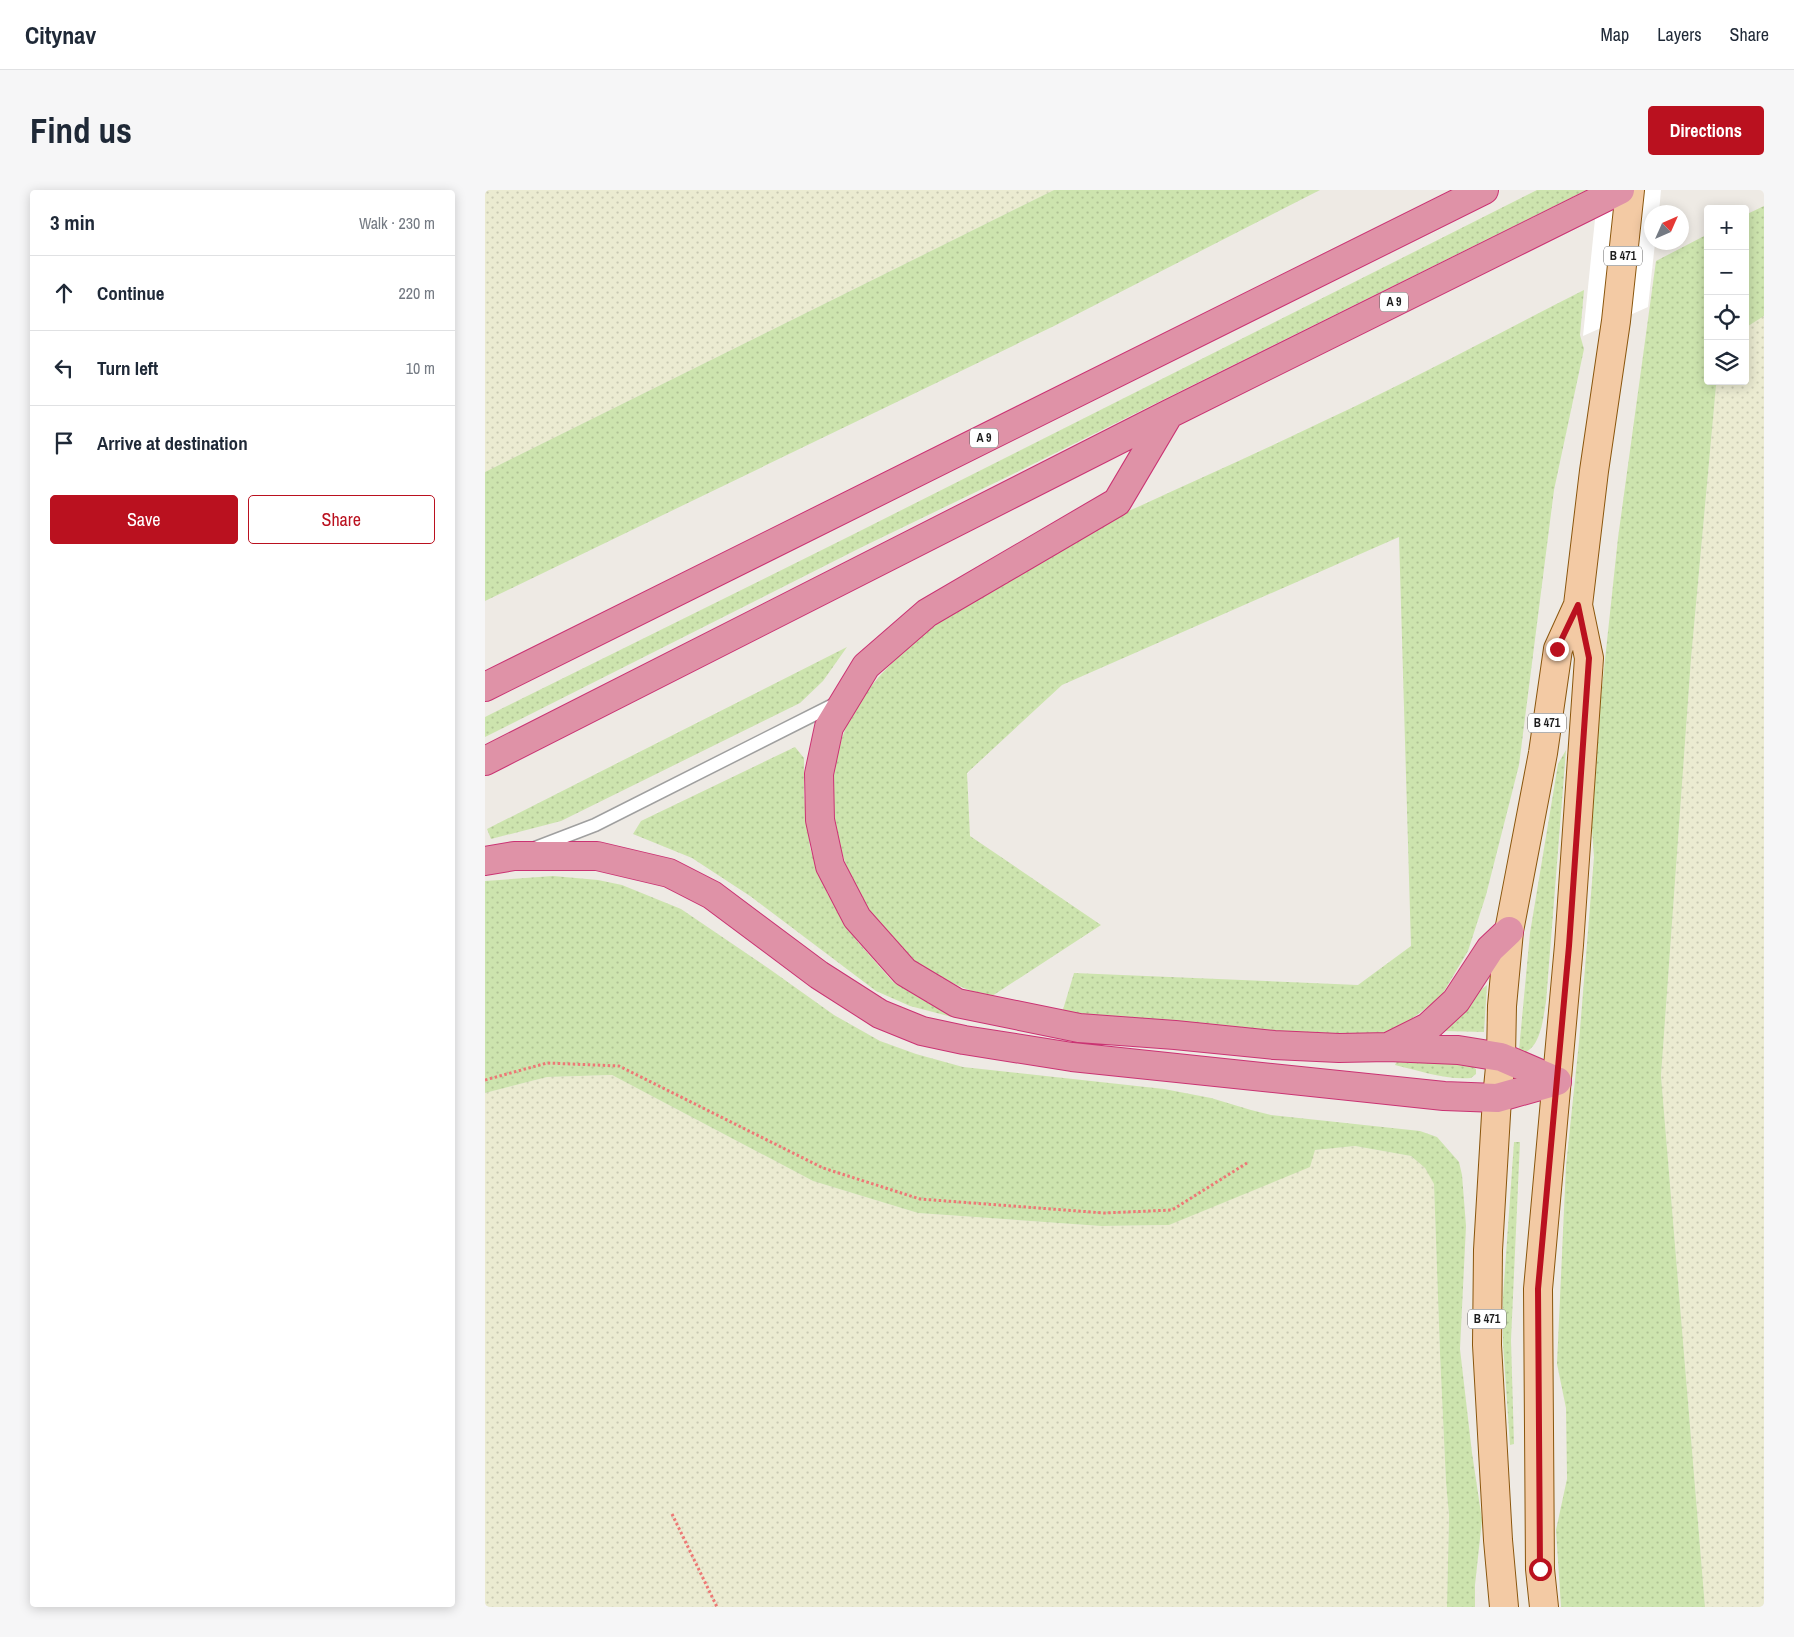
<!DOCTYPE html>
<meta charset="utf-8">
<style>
:root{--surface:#fff;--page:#f6f6f7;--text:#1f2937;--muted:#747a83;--line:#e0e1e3;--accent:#ba111f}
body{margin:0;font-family:"Archivo Narrow",sans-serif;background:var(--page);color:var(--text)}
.controls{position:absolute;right:15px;top:15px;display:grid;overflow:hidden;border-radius:5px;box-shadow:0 2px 12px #0003}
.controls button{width:45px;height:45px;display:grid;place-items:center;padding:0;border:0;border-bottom:1px solid var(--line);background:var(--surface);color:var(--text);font:25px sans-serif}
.compass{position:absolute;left:1159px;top:15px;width:45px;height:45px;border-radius:50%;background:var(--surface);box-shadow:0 2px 12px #0003;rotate:45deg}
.stop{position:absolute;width:15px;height:15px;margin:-11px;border:4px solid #ba111f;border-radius:50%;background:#fff}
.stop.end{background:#ba111f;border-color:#fff;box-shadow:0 1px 5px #0008}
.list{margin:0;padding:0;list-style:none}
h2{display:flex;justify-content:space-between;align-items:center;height:65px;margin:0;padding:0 20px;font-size:21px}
h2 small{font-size:16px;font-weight:400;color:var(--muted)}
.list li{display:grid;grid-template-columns:32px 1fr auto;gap:15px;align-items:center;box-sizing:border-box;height:75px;padding:0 20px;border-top:1px solid var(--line)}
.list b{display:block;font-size:19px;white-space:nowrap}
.list em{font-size:16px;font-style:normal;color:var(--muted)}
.actions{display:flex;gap:10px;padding:15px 20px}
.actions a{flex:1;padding:11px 0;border:1px solid var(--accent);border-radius:5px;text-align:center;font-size:18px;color:var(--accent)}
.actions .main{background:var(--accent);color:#fff}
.icon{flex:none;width:28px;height:28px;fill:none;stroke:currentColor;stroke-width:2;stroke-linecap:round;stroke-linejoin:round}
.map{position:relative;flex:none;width:1279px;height:1417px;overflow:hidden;border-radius:5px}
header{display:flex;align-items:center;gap:30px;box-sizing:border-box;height:70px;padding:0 25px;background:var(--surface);border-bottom:1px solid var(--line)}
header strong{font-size:24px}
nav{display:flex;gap:28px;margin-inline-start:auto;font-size:18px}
.intro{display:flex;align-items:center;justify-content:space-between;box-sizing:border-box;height:120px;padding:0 30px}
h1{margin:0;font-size:35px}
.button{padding:12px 22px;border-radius:5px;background:var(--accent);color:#fff;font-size:18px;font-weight:700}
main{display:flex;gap:30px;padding:0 30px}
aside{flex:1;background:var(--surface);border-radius:5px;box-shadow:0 2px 12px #0003}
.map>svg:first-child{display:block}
.farmland{fill:url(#farmland-dots)}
.grass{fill:url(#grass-dots)}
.pier{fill:#fff}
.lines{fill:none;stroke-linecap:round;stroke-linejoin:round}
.lane-casing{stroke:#9f9f9f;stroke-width:15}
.primary-casing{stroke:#8a560d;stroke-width:30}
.highway-casing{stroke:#ca3373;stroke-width:30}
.path{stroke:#ed7876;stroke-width:3;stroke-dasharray:2.5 2.5;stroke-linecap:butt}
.lane{stroke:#fff;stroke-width:12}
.primary{stroke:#f3caa4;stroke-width:28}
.highway{stroke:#df92a7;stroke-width:28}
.route{stroke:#ba111f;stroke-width:6}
.labels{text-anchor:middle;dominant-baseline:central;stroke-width:4.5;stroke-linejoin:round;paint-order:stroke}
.shield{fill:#fff;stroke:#626262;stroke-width:1}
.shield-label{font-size:12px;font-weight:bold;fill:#1e1e1e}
</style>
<header>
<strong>Citynav</strong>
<nav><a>Map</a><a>Layers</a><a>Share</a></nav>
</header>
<div class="intro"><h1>Find us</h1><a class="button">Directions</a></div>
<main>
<aside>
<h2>3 min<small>Walk · 230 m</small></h2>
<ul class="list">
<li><svg class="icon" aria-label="ahead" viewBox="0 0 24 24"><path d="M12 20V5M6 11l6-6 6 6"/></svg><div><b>Continue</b></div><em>220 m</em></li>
<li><svg class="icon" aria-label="left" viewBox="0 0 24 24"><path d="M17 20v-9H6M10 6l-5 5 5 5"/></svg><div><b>Turn left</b></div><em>10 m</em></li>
<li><svg class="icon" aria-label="arrive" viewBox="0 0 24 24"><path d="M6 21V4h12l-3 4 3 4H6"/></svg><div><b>Arrive at destination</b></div></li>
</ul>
<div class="actions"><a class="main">Save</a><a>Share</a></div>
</aside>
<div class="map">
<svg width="1279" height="1417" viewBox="0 0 1279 1417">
<defs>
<pattern id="farmland-dots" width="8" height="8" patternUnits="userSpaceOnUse" patternTransform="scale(1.25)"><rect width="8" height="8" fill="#ebebd1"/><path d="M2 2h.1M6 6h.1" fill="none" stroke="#c9c9b3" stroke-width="1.8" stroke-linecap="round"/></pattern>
<pattern id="grass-dots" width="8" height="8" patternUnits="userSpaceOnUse" patternTransform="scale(1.25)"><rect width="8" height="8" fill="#cde4ae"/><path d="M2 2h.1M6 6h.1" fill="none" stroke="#b0c395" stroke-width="1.8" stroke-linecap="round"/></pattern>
</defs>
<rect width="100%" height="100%" fill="#eeeae4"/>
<path class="farmland" d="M0 0H569L0 282Z
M1279 126V1417H1220L1176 886 1206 469 1231 196 1233 191H1260V138Z
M127 885 328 991 433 1023 616 1036 684 1035 829 960 870 956 926 966 940 978 949 993 955 1164 961 1292 964 1325 962 1417H0V903L62 887Z"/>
<path class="grass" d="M569 0H835L569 136 0 411V282Z
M1052 0H1102L524 286 377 357 0 547V527L369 344Z
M1279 16V126L1260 138V25Z
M1223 44V191H1233L1231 196 1206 469 1176 886 1220 1417H1076L1071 1340 1082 1289 1081 1218 1072 1174 1081 976 1094 852 1109 667 1105 610 1133 348 1171 71Z
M1099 100 1095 145 1099 159 1069 300 1034 575 1001 705 983 761 955 808 917 836 889 846 859 850 577 823 589 783 873 795 926 756 914 347 577 495 482 583 485 646 616 735 504 808C479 798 454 789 433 774 396 747 368 703 356 659 341 604 346 550 381 503 411 463 454 431 496 403 519 388 542 371 567 357 594 340 626 329 655 316 718 287 781 259 843 229 930 188 1014 143 1099 100Z
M362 457 338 491 315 513 76 631 6 649 2 639Z
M310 557 319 568V605L325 658 342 703 372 751 408 792 467 827 425 816 391 801 265 706 207 668 148 644 156 631Z
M1081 560 1061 812C1058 828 1056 858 1038 863L1034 860 1045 743 1073 574Z
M68 686 113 690 137 695 196 719 283 778 349 825 395 851 431 864 478 877 679 899 726 908 766 920 786 925 935 941 952 947 974 972 977 985 981 1036 975 1159 987 1263 997 1330 990 1395V1417H962L964 1325 961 1292 955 1164 949 994 940 978 926 966 870 956 830 960 825 977 684 1035 616 1036 433 1023 328 991 127 885 62 887 0 903V691Z
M1002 795 999 842 959 841 992 803Z
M914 867 984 873 991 879V884L986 888C961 890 935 881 910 875Z
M1029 952H1035L1026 1150 1029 1254 1025 1255 1018 1153V1107Z"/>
<path class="pier" d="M1113 0H1176L1174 22H1166V52L1170 53 1163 117 1098 146Z"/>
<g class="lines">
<defs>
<path id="lane" d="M50 658 110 635 352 513"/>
<path id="primary" d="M1019 1417 1013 1350 1002 1155 1003 1060 1012 908 1016 867 1017 816 1024 741 1058 563 1073 459 1093 415
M1059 1417 1055 1379 1053 1099 1084 755 1104 468 1093 415 1109 281 1131 131 1145 0"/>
<path id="highway" d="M684 224 632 312 442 423 381 476 344 537 334 584 335 630 345 676 372 728 420 782 472 813 594 838 690 845 789 855 854 858 903 857 973 860 1016 867 1072 891
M0 497C333 332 665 164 999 0
M0 571 684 224 1135 0
M0 671 29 666H112L184 683 227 705 334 785 395 824 437 841 479 850 587 867 959 906 1012 908 1072 891
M905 856 943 837 971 811 1005 759 1024 741"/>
</defs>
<use href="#lane" class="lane-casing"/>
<use href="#primary" class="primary-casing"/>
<use href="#highway" class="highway-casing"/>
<path class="path" d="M0 890 62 873 134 876 338 978 435 1009 619 1023 687 1020 762 973
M187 1324 232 1417"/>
<use href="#lane" class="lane"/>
<use href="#primary" class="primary"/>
<use href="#highway" class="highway"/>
</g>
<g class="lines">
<path class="route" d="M1055 1379 1053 1099 1084 756 1104 468 1093 415 1072 459"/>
</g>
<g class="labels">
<g class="shield">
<rect x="1119" y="56.5" width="38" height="19" rx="4"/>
<rect x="895" y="102.5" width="28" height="19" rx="4"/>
<rect x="485" y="238.5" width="28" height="19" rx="4"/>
<rect x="1043" y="523.5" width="38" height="19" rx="4"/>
<rect x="983" y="1119.5" width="38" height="19" rx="4"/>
</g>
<g class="shield-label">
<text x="1138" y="66">B 471</text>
<text x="909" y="112">A 9</text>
<text x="499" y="248">A 9</text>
<text x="1062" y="533">B 471</text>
<text x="1002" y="1129">B 471</text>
</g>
</g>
</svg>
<div class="controls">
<button>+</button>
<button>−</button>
<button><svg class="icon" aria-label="locate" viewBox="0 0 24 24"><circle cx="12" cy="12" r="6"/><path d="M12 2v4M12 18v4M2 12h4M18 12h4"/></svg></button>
<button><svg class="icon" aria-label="layers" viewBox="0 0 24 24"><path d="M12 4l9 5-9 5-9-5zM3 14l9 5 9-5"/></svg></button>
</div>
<svg class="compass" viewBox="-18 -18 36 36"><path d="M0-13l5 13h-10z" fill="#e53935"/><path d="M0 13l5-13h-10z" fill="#747a83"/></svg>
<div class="stop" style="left:1055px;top:1379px"></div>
<div class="stop end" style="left:1072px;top:459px"></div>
</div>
</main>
